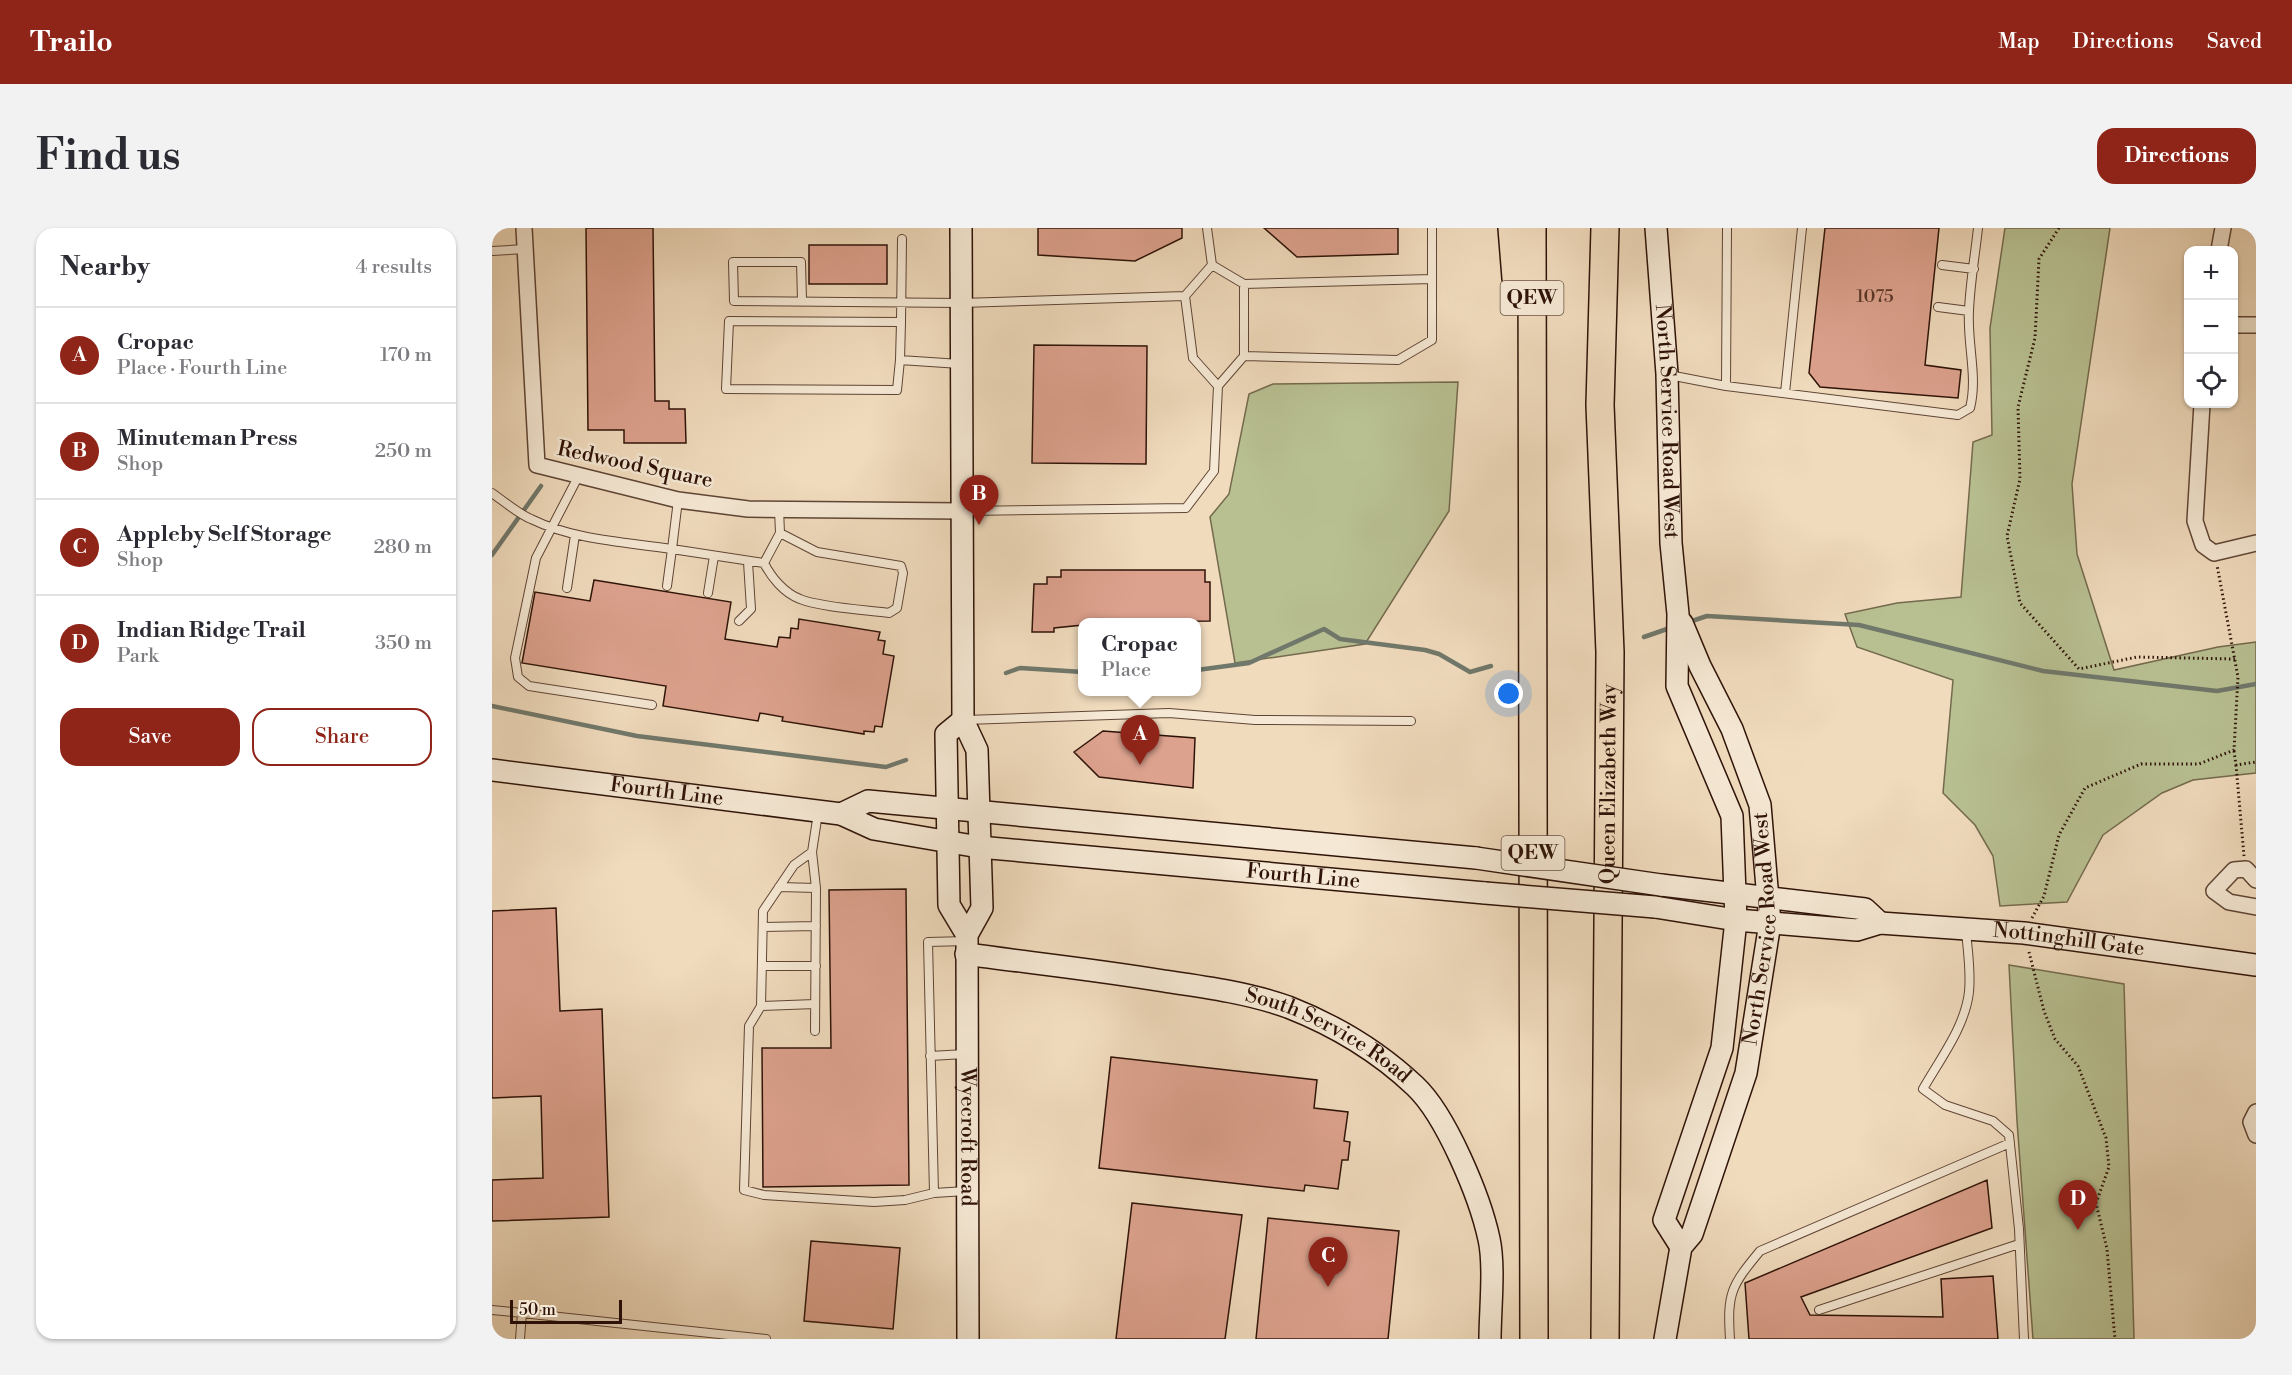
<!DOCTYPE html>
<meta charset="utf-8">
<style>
:root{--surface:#fff;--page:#f2f2f3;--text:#2b2b33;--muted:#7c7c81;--line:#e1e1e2;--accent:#8f2418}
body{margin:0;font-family:"Libre Bodoni",serif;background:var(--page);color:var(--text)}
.controls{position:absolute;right:18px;top:18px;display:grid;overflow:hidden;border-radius:12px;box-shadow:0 2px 4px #0004}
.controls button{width:54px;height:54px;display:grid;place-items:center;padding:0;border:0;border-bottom:2px solid var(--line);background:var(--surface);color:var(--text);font:30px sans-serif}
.scale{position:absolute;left:18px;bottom:15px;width:112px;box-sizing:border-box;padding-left:6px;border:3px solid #2f1308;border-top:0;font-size:16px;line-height:21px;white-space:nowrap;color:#2f1308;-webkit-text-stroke:4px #f5e8d4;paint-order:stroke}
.you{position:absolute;left:1017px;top:466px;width:21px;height:21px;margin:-15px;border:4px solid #fff;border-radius:50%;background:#1a73e8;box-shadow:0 0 0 9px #1a73e833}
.badge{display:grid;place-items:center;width:39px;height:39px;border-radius:50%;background:var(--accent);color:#fff;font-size:20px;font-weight:700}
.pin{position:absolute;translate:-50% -50px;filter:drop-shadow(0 2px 3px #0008)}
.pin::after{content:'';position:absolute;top:32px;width:21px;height:18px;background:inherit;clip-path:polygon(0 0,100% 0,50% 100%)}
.popup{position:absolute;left:586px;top:390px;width:123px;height:78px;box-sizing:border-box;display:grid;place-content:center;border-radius:12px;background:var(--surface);filter:drop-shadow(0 2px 4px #0005);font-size:20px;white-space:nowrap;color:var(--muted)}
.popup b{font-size:22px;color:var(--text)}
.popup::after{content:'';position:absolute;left:50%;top:100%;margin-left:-12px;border:12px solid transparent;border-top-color:var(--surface)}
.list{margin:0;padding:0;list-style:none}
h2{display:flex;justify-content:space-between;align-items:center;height:78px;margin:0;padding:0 24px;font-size:26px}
h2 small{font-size:20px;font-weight:400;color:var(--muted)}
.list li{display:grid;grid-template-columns:39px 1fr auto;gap:18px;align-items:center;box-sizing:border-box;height:96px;padding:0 24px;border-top:2px solid var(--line)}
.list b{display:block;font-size:22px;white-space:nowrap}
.list p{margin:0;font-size:20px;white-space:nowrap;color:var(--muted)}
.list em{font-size:20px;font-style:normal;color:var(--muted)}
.actions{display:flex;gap:12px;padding:18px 24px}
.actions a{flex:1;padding:14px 0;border:2px solid var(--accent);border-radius:18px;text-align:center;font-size:21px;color:var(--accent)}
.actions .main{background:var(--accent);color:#fff}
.icon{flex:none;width:33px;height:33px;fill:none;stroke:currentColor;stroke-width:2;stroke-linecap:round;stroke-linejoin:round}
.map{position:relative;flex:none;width:1764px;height:1111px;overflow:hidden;border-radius:18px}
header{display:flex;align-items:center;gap:36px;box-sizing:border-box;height:84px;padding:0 30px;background:var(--accent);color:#fff}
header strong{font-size:28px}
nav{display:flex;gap:33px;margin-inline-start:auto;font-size:21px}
.intro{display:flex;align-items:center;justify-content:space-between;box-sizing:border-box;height:144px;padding:0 36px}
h1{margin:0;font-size:42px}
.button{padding:15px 27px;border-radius:18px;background:var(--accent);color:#fff;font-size:21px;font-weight:700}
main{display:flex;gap:36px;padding:0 36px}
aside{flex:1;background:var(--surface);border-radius:18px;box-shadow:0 2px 4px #0004}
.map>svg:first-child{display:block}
.green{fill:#b8c092;stroke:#746a4d;stroke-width:1.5}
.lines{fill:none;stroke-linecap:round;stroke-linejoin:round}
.stream{stroke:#70786b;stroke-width:4.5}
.building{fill:#dda28e;stroke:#2f1308;stroke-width:1.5}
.lane-casing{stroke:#5f4535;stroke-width:10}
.street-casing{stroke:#5f4535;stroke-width:18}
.secondary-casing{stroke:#2f1308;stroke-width:24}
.highway-casing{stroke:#2f1308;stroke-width:30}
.path{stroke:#2f1308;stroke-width:3;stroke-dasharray:1.5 3;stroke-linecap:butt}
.lane{stroke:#f5e8d4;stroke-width:8}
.street{stroke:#f5e8d4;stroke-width:15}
.secondary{stroke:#f5e8d4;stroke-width:21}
.highway{stroke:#f0dbbd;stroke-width:27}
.secondary-bridge-casing{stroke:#2f1308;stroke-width:24;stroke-linecap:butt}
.secondary-bridge{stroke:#f5e8d4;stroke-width:21}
.labels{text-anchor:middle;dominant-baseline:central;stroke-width:5;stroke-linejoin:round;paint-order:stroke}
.number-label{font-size:18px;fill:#5a372a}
.shield{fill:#f5e8d4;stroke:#6a5345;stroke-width:1.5}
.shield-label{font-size:20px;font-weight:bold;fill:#2f1308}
.street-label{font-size:21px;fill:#2f1308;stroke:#f5e8d4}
</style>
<header>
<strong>Trailo</strong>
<nav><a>Map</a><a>Directions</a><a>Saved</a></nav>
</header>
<div class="intro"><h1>Find us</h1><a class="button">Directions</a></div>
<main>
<aside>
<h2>Nearby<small>4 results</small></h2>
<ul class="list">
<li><span class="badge">A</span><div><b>Cropac</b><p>Place · Fourth Line</p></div><em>170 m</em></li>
<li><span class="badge">B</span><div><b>Minuteman Press</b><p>Shop</p></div><em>250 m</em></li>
<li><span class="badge">C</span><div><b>Appleby Self Storage</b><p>Shop</p></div><em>280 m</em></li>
<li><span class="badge">D</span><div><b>Indian Ridge Trail</b><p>Park</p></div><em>350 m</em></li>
</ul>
<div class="actions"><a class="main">Save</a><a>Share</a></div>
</aside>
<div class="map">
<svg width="1764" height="1111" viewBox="0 0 1764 1111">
<rect width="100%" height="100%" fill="#f0dbbd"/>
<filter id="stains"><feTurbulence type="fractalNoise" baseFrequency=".00333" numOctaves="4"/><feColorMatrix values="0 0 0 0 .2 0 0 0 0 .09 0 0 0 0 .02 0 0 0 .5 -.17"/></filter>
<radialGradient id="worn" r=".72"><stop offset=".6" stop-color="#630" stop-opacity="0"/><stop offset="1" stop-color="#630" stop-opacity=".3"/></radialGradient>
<path class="green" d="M1513 0H1618L1580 256 1585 326 1622 442 1726 419 1764 414V545L1701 552 1670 565 1611 607 1575 674 1508 678 1501 628 1483 597 1451 565 1461 452 1365 419 1353 386 1405 375 1469 369 1481 214 1500 207 1498 100Z
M966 154 957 283 873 416 743 435 718 289 737 266 757 166 781 156Z
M1517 737 1632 756 1642 1111H1541L1525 893Z"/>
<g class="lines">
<path class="stream" d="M0 327 49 258
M1197 394 1215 388 1367 397 1551 443 1725 463 1764 456
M1152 409 1175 401
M705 442 757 435 832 401 848 411 933 422 947 426 978 444 999 438
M514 445 528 440 591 444
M0 478 145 508 394 539 414 532"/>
</g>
<path class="building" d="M94 0H161L163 173H177V181H193L194 215H132V202H96Z
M546 0H690V10L643 33 546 27Z
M772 0H906V26L805 29Z
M1333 0H1447L1433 137 1469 142 1466 170 1328 159 1317 145Z
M317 17H395V56H317Z
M542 117 655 118 654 236 540 235Z
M569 342H713V354H718V393L591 394V397L562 400V404H540L542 356H555V349H569Z
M102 352 239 374 233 411 285 419 287 409 298 410 299 400 306 401 307 391 388 404 386 412 393 413 391 426 402 428 390 499 383 498 382 504 372 503V506L290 493 291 489 268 485 266 493 171 478 174 458 30 435 43 364 98 373Z
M611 503 703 510 701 560 607 549 582 524Z
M414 661 417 957 271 959 270 820H339L337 662Z
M64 680 68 783 110 781 117 989 0 993V952L51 950 49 868 0 870V683Z
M619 829 825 852 822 880 856 884 852 913 858 914 856 932H850L846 961 813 957 812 963 607 940Z
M1495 952 1500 1000 1309 1069 1318 1087 1451 1089 1449 1051 1501 1048 1506 1111H1257L1253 1055Z
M640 975 750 987 733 1111H624Z
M776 990 907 1003 896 1111H764Z
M319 1013 408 1020 401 1101 312 1093Z"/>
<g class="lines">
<defs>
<path id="lane" d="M715 0 720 37
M0 23 33 21
M1450 37 1482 41
M693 68 701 130 726 158
M310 72 309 34H241L242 73 469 75 693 68 720 37 752 56 940 51
M1446 79 1477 83
M409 94 410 11
M752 128 906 132 940 112V0
M408 132 409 94 237 93 234 161 405 162 408 132 468 136
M1177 147 1234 158 1466 187 1478 180C1486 149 1475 116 1477 83 1478 56 1483 28 1486 0
M726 158 752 128V56
M1234 158 1235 0
M1293 165 1310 0
M87 247 44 330 23 430 26 449 37 458 160 477
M0 265C13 274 25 285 39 291 82 312 133 314 180 321L175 358
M186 272 180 321 272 335
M287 281 288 305 272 335C279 349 292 365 308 371 327 379 374 382 397 385L405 380 411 345 409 338 325 324 288 305
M472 283 694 280 722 243 726 158
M75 360 83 307
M216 365 222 328
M247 393 259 381 256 334
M473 492 677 485 763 492 919 493
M320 624 302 637 271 683 269 778 323 776
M287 659 324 660
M271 699 324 698
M1474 704C1476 724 1479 744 1477 764 1473 799 1448 831 1431 861L1453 877 1501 893 1517 907 1527 1001 1532 1111
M270 738H324
M269 778 257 798 252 962 272 967 382 974 413 972 442 965 474 963
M323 803 324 660 320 624 326 585
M438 828 473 826
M442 965 436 714 475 713
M0 1082 30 1085
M1327 1082 1527 1016
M28 1111 30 1085 274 1111
M1238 1111C1235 1065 1239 1058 1268 1023L1518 915"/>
<path id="street" d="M32 0 45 237 186 272 256 281 470 283
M1727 22 1731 0
M1742 97H1764
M1710 176 1703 293 1711 317 1722 325 1764 315
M1764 652 1754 641 1742 642 1722 663 1737 674 1764 679
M1764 884 1759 894 1764 907"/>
<g id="secondary">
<path id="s1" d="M469 0 471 492 485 522 490 680 475 707 476 1111"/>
<path id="s2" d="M1164 0 1175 146 1179 315 1186 386 1185 458 1240 588 1244 692 1230 820 1172 992 1189 1019"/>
<path d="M471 492 454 506 457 677 475 707"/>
<path id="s3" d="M0 542 349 586 382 601 487 619 993 665"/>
<path d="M349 586 376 573 984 630"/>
<path d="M1169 657 1373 681 1388 695"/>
<path id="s4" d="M1163 679 1244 692 1365 702 1388 695 1532 705 1764 737"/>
<path id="s5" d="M474 726C540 735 606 742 672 753 713 759 757 765 796 779 842 797 887 824 923 858 954 887 988 969 997 1011 1003 1038 998 1083 998 1111"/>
<path id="s6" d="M1173 1111 1189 1019 1200 1006 1254 845 1278 695 1268 577 1240 501 1208 438 1190 395"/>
</g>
<g id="highway">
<path d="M1020 0 1024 50"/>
<path d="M1040 0 1042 1111"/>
<path id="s7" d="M1113 1111 1118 424 1108 177 1113 0"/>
</g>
</defs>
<use href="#lane" class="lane-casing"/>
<use href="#street" class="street-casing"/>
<use href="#secondary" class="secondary-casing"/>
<use href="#highway" class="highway-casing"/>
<path class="path" d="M1567 0 1547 31 1543 110 1526 179 1528 251 1515 308 1528 375 1587 441 1645 429 1743 431
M1742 523 1744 537 1764 534
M1744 537 1752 628
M1540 690 1552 668 1567 607 1593 560 1649 536H1707L1742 522 1746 449 1725 337
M1537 724 1552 783 1563 811 1586 838 1614 910 1617 939 1604 975 1615 1021 1623 1111"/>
<use href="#lane" class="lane"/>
<use href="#street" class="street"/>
<use href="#secondary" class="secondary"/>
<use href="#highway" class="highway"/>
<defs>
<path id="secondary-bridge" d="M984 630 1169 657
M993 665 1163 679"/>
</defs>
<use href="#secondary-bridge" class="secondary-bridge-casing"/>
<use href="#secondary-bridge" class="secondary-bridge"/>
</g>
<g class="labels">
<g class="number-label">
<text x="1383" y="68">1075</text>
</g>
<g class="shield">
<rect x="1008.5" y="53" width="63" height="34" rx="4.5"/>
<rect x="1009.5" y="608" width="63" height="34" rx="4.5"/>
</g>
<g class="shield-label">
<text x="1040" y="70">QEW</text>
<text x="1041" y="625">QEW</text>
</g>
<g class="street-label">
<text stroke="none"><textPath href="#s2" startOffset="194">North Service Road West</textPath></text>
<text transform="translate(143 237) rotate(12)">Redwood Square</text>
<text stroke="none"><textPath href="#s7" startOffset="555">Queen Elizabeth Way</textPath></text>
<text stroke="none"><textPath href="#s3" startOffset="176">Fourth Line</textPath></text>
<text stroke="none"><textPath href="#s3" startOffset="820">Fourth Line</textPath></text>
<text stroke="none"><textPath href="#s6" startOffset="426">North Service Road West</textPath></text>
<text stroke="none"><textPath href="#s4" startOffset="417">Nottinghill Gate</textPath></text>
<text stroke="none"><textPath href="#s5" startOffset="375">South Service Road</textPath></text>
<text stroke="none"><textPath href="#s1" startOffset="916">Wyecroft Road</textPath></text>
</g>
</g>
<rect width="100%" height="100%" filter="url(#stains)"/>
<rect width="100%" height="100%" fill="url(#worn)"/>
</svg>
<div class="controls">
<button>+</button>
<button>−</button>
<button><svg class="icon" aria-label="locate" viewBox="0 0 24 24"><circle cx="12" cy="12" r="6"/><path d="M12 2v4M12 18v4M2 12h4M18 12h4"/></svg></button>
</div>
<div class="scale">50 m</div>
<div class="you"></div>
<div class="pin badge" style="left:648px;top:537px">A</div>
<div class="popup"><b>Cropac</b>Place</div>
<div class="pin badge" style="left:487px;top:297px">B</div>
<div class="pin badge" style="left:836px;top:1059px">C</div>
<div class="pin badge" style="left:1586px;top:1002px">D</div>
</div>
</main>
